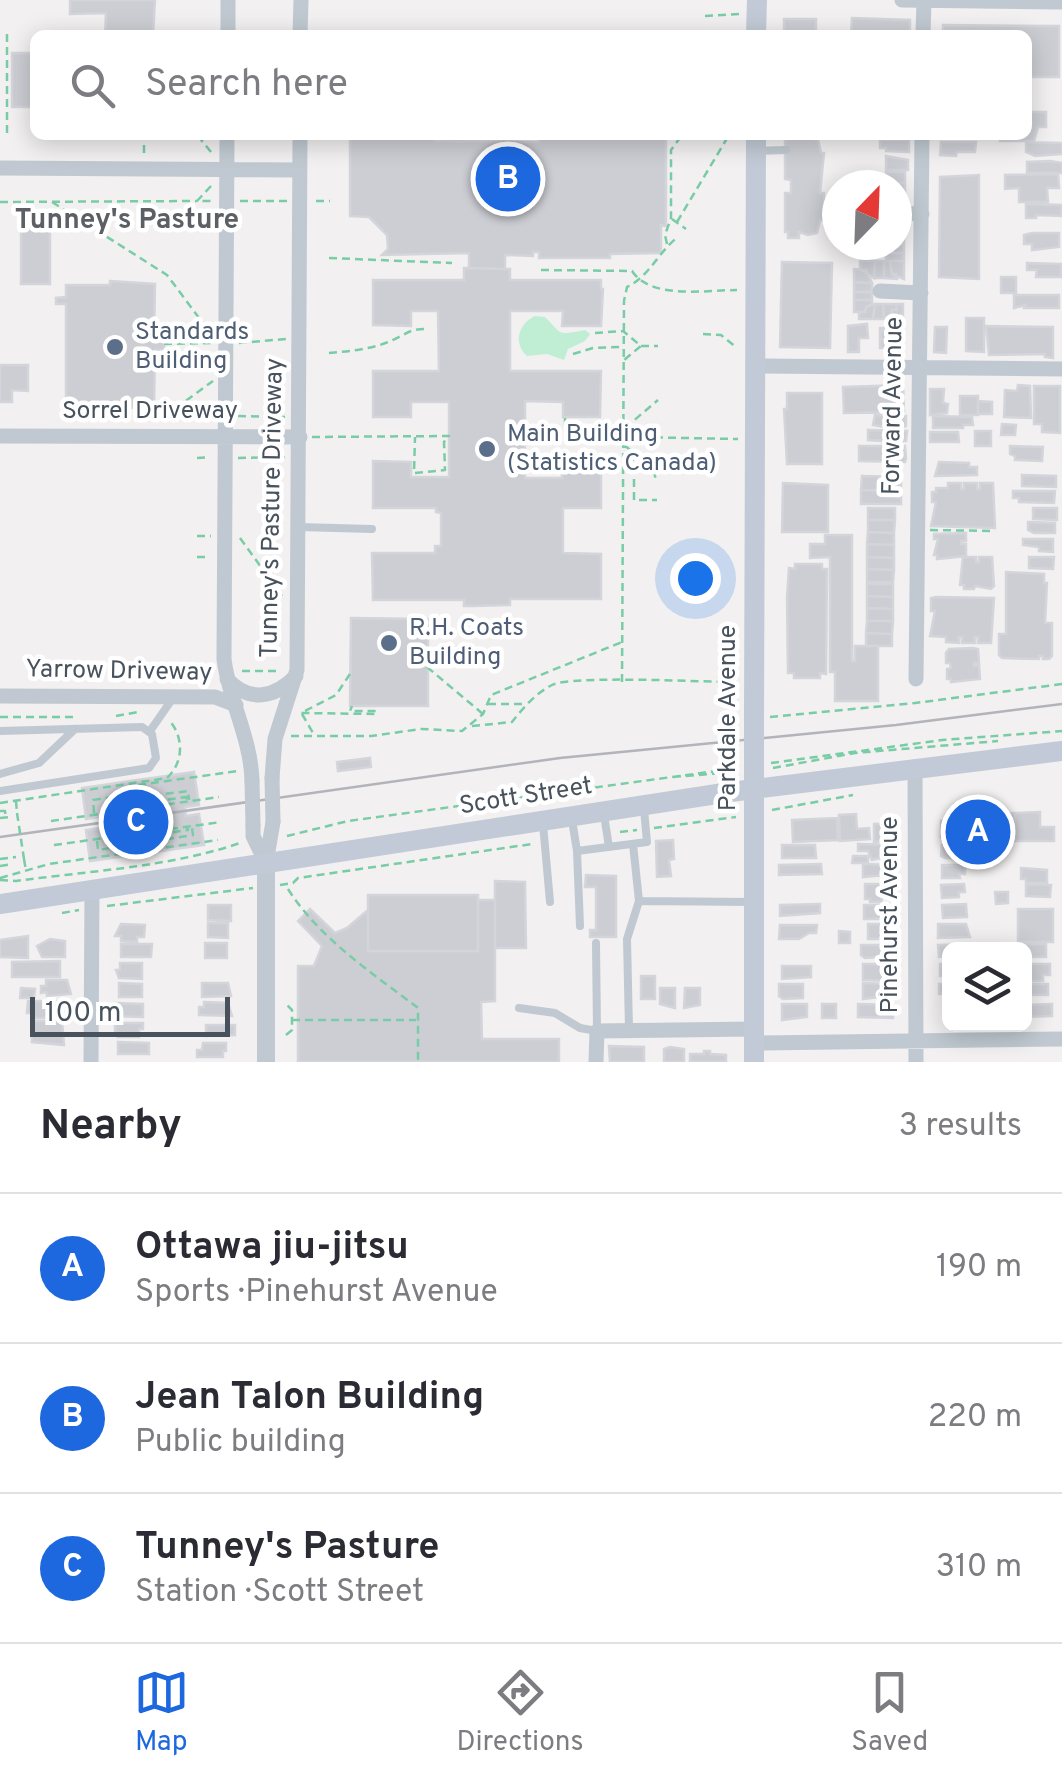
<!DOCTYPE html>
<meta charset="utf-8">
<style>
:root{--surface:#fff;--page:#f2f2f3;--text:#2b2b33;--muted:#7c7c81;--line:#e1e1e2;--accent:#1d68df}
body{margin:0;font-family:Overpass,sans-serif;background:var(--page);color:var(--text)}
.controls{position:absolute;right:30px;bottom:30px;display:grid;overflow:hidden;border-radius:15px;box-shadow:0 5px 25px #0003}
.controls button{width:90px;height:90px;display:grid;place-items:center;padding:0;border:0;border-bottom:2px solid var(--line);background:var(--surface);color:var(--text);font:50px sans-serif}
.compass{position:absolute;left:822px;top:170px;width:90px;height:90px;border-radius:50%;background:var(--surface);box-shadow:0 5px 25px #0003;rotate:23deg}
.scale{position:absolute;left:30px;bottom:25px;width:200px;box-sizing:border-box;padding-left:10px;border:5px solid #48525d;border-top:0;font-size:28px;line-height:35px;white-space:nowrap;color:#48525d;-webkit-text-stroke:8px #fff;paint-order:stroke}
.you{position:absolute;left:695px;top:578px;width:35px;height:35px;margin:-25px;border:8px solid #fff;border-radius:50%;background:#1a73e8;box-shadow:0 0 0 15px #1a73e833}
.badge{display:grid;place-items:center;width:65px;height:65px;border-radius:50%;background:var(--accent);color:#fff;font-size:32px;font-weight:700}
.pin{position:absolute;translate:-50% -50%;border:5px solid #fff;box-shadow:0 2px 10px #0006}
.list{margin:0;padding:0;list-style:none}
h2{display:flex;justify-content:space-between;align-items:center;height:130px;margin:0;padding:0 40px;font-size:42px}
h2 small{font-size:32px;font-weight:400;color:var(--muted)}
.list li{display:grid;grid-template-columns:65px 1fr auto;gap:30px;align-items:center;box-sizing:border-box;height:150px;padding:0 40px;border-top:2px solid var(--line)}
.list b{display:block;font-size:38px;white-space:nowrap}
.list p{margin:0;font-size:32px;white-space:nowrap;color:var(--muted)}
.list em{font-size:32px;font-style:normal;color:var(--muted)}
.icon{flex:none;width:55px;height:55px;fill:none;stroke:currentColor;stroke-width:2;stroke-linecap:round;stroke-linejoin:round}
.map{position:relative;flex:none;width:1062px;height:1062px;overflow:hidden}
.search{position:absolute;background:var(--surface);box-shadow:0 5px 25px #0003;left:30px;right:30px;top:30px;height:110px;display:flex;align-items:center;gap:25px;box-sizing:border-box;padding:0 35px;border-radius:15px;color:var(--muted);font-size:38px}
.sheet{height:580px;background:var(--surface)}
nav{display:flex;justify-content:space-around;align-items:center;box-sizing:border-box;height:140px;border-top:2px solid var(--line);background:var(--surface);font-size:28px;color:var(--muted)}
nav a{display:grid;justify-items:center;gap:5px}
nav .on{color:var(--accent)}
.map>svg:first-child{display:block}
.green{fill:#bfeed4}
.building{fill:#cdced4;stroke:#d4d5db;stroke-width:2.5}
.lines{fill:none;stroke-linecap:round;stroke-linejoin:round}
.path{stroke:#78cca6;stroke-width:2.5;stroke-dasharray:8 5;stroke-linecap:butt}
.service{stroke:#c0c9d1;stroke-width:8}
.minor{stroke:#c0c9d1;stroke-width:15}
.tertiary{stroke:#c0c9d1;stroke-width:18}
.secondary{stroke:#c1cad6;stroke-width:20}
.tram{stroke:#b2b4ba;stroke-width:2.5}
.path-bridge{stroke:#78cca6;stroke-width:2.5;stroke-dasharray:8 5;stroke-linecap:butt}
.minor-bridge{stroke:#c0c9d1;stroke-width:15}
.secondary-bridge{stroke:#c1cad6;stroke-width:20}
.service-dot{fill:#5c6f8a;stroke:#fff;stroke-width:4}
.labels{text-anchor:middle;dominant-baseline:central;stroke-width:9;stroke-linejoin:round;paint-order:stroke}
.service-label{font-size:25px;fill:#4e5e75;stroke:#fff;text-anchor:start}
.street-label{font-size:25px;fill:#48525d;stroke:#fff}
.neighbourhood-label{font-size:28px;font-weight:bold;fill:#5c5f64;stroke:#fff}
</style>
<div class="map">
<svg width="1062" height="1062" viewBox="0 0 1062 1062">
<rect width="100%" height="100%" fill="#f2f0f0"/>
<path class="green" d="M535 316 545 317C562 334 556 336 585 330L590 334 585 341 568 349 564 360 547 354 527 356C513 343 518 324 535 316Z"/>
<path class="building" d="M70 0H155L153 35H105L106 13 70 14Z
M852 18 910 20V35H851Z
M784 19H816V35H784Z
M943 25 1059 26V77H1027V35H943Z
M12 53H35V107H12Z
M1027 112H1046V127H1038L1034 141H1000V135H1027Z
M350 135H435V141L539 142 538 135H666V226L661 225V253L610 254V258H539V252H533V256L505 255V269L469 268V253L382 255 388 249 387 235 369 217 350 216Z
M801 137 818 140 821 153H824L820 193H824V220H820L817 233 808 235 799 232V238H788V232H785V193H791V180L785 179V140Z
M880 140H909V152L886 151V148H880Z
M941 142H976L975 152H957L956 156 940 155Z
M1026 142 1062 143V154L1035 156 1026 152Z
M886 156 908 160V170H886Z
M1050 161 1062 163V173H1027V162Z
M886 172H905V183H886Z
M1058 174 1059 188H1047L1048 202H1019V188L1005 189V175Z
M979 175V279L939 277 940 177Z
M891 183H905V200H898L897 185Z
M1026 204 1062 205 1061 216 1036 215V218H1026Z
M21 223H50V284H21Z
M897 227H904V244H897Z
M1032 233H1059V247L1032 250V244H1024V235Z
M904 244V253H886V245Z
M886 253H904V261H886Z
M860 261H875L874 278 860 269Z
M875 261H884V278H874Z
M884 261H890L892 274H896L897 279 884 278Z
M890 261H904V279L892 274Z
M782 262 832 263 830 348 780 347Z
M1027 263 1061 264V277H1036L1037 270H1027Z
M464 268 510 269V280H601V289H603L601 326H562L563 311H510V371H601L600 417H563V402L525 401V478H562V462H601V508H563V553L601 554V599H510V605L472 606H464V600H373L372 553H435V546H441V513L436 512V508H373V461L411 462V477H449V402H411V417H373V371H439L438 311H411V326L373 325V280H464Z
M854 269 866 270 872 283 854 282Z
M1001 277H1016V293H1001Z
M110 281 155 284 154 339H164V350H155L154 406 117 409V403H66V304H56V298L66 297V285H110Z
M854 282 872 283V292H854Z
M854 292H872V300H854Z
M1014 295H1059V308H1024L1025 305 1014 308Z
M854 300H872V304L866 307 865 312H854Z
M875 304 873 319H859V312H865L866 307Z
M875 304H883L884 319H873Z
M883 304H896L897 310H892V316L888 319H884Z
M896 304H903V323H888L892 310H897Z
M966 318H984V352L966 351Z
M888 323H903V331H880V328H888Z
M867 324 868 338H859V352H848V326Z
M986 326 1053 327V358L1045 357V354L989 355Z
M935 327H947L946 353 934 352Z
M880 331H899V340L880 339Z
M880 339 899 340V348H880Z
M0 365H28V391L12 390V402H0Z
M903 385 904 412 844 413 843 387Z
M1018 385 1030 386 1031 418 1004 417 1005 390 1017 391Z
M1034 386H1060V433L1042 432V424H1034Z
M930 389H944L943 403 948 404 947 413 930 415Z
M787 393H822V464H787L784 409H787Z
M960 396H978V415H960Z
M978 401 992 402V414H978Z
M875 415 906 416V426L895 429 873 425Z
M933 416 972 417 973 425H963V428H933Z
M1002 424 1016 425 1015 435H1001Z
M868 430 907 431 906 441H890V445H883V441L868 440Z
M975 431H991V446H975Z
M930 432H958L959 442H930Z
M859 446H905L906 459 905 462 859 461Z
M1010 446 1043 447 1042 461 1015 460V456L1010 454Z
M939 462 969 463V467H977V475L935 476Z
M1022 475 1056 476V487L1022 486Z
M862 476 901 477V491L861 490Z
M783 483 828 485V532H782Z
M948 483H961V489H964V483H977V489H980V483H993L995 528 931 526 936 502H932V492H936V488H948Z
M861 490 901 491V504H861Z
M1013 491H1055L1054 503 1019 502V498H1013Z
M868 508H895V520H868Z
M1033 508H1057V520L1033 519Z
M868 520H895L894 533 868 532Z
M1028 522 1055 523V533H1034L1028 530Z
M868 532 894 533V545L867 544Z
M966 533V541H961V544H966V556L937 559V555H934L938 539H934V534Z
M825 535H852V661H855V646H878V701H835V672H830V557L810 558V544H825Z
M1023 539H1053V552L1039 551V547L1023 545Z
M867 544 894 545V558L867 557Z
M867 557 894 558V570L867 569Z
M963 557H976V562H979V557H992L994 586 991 589 975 586 974 589H964V585H960Z
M1029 557H1054L1053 569 1029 568Z
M795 564H822V569H827L826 674 820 673V678H794V673H788L787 597 789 568 795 569Z
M867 569 894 570 893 582H867Z
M1006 572 1044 574V583H1047L1045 623H1052V656L1049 659H1043V656H1039V659L1002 658 999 655V634H1006Z
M867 584H893V597L867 596Z
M867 596 893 597V609L867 608Z
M936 597 994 598 991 643H978V637H975V643H962V637H959V643L946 642V637L930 636 935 611H931V598Z
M867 608 893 609V621H867Z
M351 618 428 619V706H350Z
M867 621H893L892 634 866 633Z
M866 633 892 634V646H866Z
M973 648 978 649 979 663H974V666L979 665 980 679 951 682V679H947V669L951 668 950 663H946V653L949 649Z
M370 758 371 767 338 771 337 762Z
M194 772 199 805 185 807 186 816 199 814 204 845 90 861 86 830 101 828 99 817 86 819 82 788Z
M1040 812V827H1054V841H1015V813Z
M965 813H1015V841L965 842Z
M856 814 857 829 869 828 870 839 840 841 839 815Z
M837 818 838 840 793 842 792 820Z
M958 820V837H941V821Z
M892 823 893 841 874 842V824Z
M673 840 674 859 669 860 671 876 657 877 656 841Z
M858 844 897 845V854L872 860 868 851H858Z
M782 845H815L816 858H782Z
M942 845H968L967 859 945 858 941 856Z
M853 856H868V863H852Z
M821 864 822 874 779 875V865Z
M863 864 894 865V874L863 877Z
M942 865H965V874H959L960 878H942Z
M1021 868 1047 870V883H1026V879H1021Z
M586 875 616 876V937H590V930H596V887H585Z
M495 881 525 882 526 948H495Z
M865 884H894V895H881L882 902H870V899H865Z
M964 884 965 892H959V897L942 898 941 885Z
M1026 884 1051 885 1050 897 1026 896Z
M995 892H1008V903L996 904Z
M368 895H478V951H368Z
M478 900H495V1001L481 1002 482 1039H559V1062H298V966H314L322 946 298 921 310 909 335 933 347 928 368 910V951H478Z
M820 904V913L780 916V905Z
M966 904 967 917 943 918 942 905Z
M208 905H231V921L208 920Z
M864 905H891V919H864Z
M1018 909H1053V942H1018Z
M208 923H228V938L208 937Z
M121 924 145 925 144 937H137V942L121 941V936H115Z
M868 924H891L894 939H868Z
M938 924H966L970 937 938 938Z
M780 925H817L816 933H809L799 939H779Z
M839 931 850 932V943H839Z
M28 936V958L0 957V940Z
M50 939 65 941V957H42L37 946Z
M205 943H227V958H205Z
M121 944H152L151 957H121Z
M971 944V949H950V956L939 957 938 945Z
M1022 944H1046V957H1024Z
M861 945H895V956L865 958 861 955Z
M60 961V977H12V962Z
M120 963H142V979L119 978 116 970H120Z
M863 964H892V981L863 980Z
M940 964H950V976H940Z
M1024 964H1050V975H1043V981H1025Z
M782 966H811V977L782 979Z
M641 976H655V999H641Z
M46 980H67L71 994 47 996 46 992 41 993V986H46Z
M119 983 142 984V997H119Z
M202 983H228L231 996 202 997Z
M863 983 891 984 895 985V995L863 999Z
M779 984H803V998L783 999 779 996Z
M939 984H950V994H939Z
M1024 984H1048V995H1024Z
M21 988 35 989 34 998H20Z
M660 988H675V1008L660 1004Z
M685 988H700V1005L684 1008Z
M28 1001H63V1018H32V1013H27Z
M204 1002 228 1003 232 1016 199 1015V1007H204Z
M114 1003 143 1004V1017L114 1016Z
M782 1004H807V1017L782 1020Z
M822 1004H836V1018H822Z
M858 1004 894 1005 893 1018 858 1017Z
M1052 1004V1016L1024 1017V1005Z
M32 1021H62L64 1045 32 1042Z
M119 1023H143V1029H139V1037H118L119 1033H115V1025Z
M206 1025H235V1035L206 1036Z
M118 1042 149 1043V1054H118Z
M203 1043H226V1051H223V1057H197V1050H202Z
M609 1046 644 1047V1062H610Z
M670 1047 684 1049V1062H664V1049Z
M704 1051H710V1054L726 1055V1062H690V1054H704Z"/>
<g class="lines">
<path class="path" d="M705 16 739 14
M7 133V30
M243 136H285
M316 137H330
M211 152 198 136H214
M144 153V135
M211 186 197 201H215
M240 201H287
M316 201H330
M0 202 197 201
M52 202 167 275 211 334
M672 219 686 229
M677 222 729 135
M667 244 665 235 671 218V150L682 135
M329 258 452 263
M541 270 632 271C651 300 706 290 737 290
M595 333 623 331 641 346 624 360
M703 334 721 335 737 348
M239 343 286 339
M164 344 212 343
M641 346H658
M329 353C351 351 375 349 395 339 408 333 410 329 425 329
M573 354 593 348 620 347
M165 416 213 381
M197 416H212
M238 416 285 417
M565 418V426H579L583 430
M625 428 658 400
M526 434 536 430 584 431
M525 435 738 439
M312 437 449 436 444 442 445 470 414 473 415 437
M624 445 653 468 656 480
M634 453V500H657
M197 458 210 457
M238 458 285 457
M930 530 993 531
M197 536H211
M240 538 282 596
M197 557H210
M427 667 483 714
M242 671H279
M350 674 336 695 301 713 376 714V711H350L352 706
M622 682 624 301 627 287C650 276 658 252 678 237
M488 704H525
M302 714 313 733
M116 716 138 712
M0 717H78
M770 717 915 703 1062 684
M472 726 512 722C523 708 536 693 552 685 571 675 704 682 734 682
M291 736H371L421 729 462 731 483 714 491 695 622 642
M771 763 942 740 1062 731
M773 768 855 753 998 741
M673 777 735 772
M138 785 238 771
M140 797 188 791 189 800
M16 801 17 813
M0 803 167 778C184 762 184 737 169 720
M142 803 186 797 187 800
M772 810 853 795
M0 811H5L6 818
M94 813 93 800 139 793
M51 821 219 797
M654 828 736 817
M146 830 149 848
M620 832 637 830
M147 836 188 830 187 827
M287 836 348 821 738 768
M97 841 98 850 193 835 192 828
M54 845 221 822
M0 859 16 857
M24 859 26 871
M0 866 12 864
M0 878 49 864 218 840
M0 880 16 881C89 871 170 867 240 843
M280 885 293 883 298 878 532 844
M288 889C319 938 372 973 418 1008V1062
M107 906 253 888
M62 913 79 910
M292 1020H416
M286 1035 292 1030V1010L287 1005"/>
<path class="service" d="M756 151 786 150
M299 527 372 529
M0 731 142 727 152 734 156 758 149 768 0 791
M150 731 173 698
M0 774 39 763 75 729
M604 815 609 847
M572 820 577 851 647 842 644 809
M543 824 550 902
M633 844 639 901 752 902
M577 851 580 926
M519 1008 555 1013 580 1028 597 1031 596 943
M629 1029 627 939 639 901"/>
<path class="minor" d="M902 0 1062 2
M228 35V0
M300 35 301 0
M923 35 924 0
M227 135 224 659C229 701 251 738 252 781
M0 168 300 170
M897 213 922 214
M880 291 921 293
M756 366 1062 369
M0 436 300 437
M227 679C249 703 275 698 296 676
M916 679 922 135
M0 696 215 697 236 705
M915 767 916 1062
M272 778 275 739 297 670 300 135
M253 825V836L266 863
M266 863 273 822
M754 1043 1062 1039
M91 1062 92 890
M596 1062 597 1031 754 1029"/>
<path class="tertiary" d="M266 863V1062"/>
<path class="secondary" d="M756 35 757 0
M754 720 756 135
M754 757V1062
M0 904 730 792 1062 751"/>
<path class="tram" d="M0 837 560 758 896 725 1062 704"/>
<path class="path-bridge" d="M143 809 146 830
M17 813 24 859
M0 818 10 817"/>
<path class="minor-bridge" d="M272 778 273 822
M252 781 253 825"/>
<path class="secondary-bridge" d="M754 720V757"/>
</g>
<g class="service-dot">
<circle cx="115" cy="347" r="10"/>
<circle cx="487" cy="449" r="10"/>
<circle cx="389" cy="643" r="10"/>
</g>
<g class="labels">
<g class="service-label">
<text x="135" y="333">Standards<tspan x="135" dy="29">Building</tspan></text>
<text x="507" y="435">Main Building<tspan x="507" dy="29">(Statistics Canada)</tspan></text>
<text x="409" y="629">R.H. Coats<tspan x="409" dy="29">Building</tspan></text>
</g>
<g class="street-label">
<text transform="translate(894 406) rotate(-89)">Forward Avenue</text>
<text x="150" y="412">Sorrel Driveway</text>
<text transform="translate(273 508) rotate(-89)">Tunney's Pasture Driveway</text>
<text transform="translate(119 672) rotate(1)">Yarrow Driveway</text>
<text transform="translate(729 718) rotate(-90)">Parkdale Avenue</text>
<text transform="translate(526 797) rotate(-9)">Scott Street</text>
<text transform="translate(891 915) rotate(-90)">Pinehurst Avenue</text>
</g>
<g class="neighbourhood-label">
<text x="127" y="221">Tunney's Pasture</text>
</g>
</g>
</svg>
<div class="controls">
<button><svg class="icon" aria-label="layers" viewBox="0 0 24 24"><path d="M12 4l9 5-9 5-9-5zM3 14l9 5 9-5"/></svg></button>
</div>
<svg class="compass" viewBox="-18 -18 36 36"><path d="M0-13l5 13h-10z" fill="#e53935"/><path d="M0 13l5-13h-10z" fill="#7c7c81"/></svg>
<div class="scale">100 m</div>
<div class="you"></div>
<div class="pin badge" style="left:978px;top:832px">A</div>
<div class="pin badge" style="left:508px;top:179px">B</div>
<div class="pin badge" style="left:136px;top:822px">C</div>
<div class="search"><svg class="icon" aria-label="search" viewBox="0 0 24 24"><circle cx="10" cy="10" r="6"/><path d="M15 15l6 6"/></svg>Search here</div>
</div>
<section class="sheet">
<h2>Nearby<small>3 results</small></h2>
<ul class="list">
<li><span class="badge">A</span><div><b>Ottawa jiu-jitsu</b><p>Sports · Pinehurst Avenue</p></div><em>190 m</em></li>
<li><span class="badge">B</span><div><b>Jean Talon Building</b><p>Public building</p></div><em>220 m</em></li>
<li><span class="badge">C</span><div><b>Tunney's Pasture</b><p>Station · Scott Street</p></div><em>310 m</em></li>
</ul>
</section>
<nav>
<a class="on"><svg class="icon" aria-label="map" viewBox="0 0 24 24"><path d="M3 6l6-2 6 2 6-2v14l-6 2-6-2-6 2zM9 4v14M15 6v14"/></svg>Map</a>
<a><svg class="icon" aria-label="directions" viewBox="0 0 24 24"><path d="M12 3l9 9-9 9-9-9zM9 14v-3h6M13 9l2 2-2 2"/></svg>Directions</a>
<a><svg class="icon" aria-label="saved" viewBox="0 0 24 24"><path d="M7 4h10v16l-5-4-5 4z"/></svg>Saved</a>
</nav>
